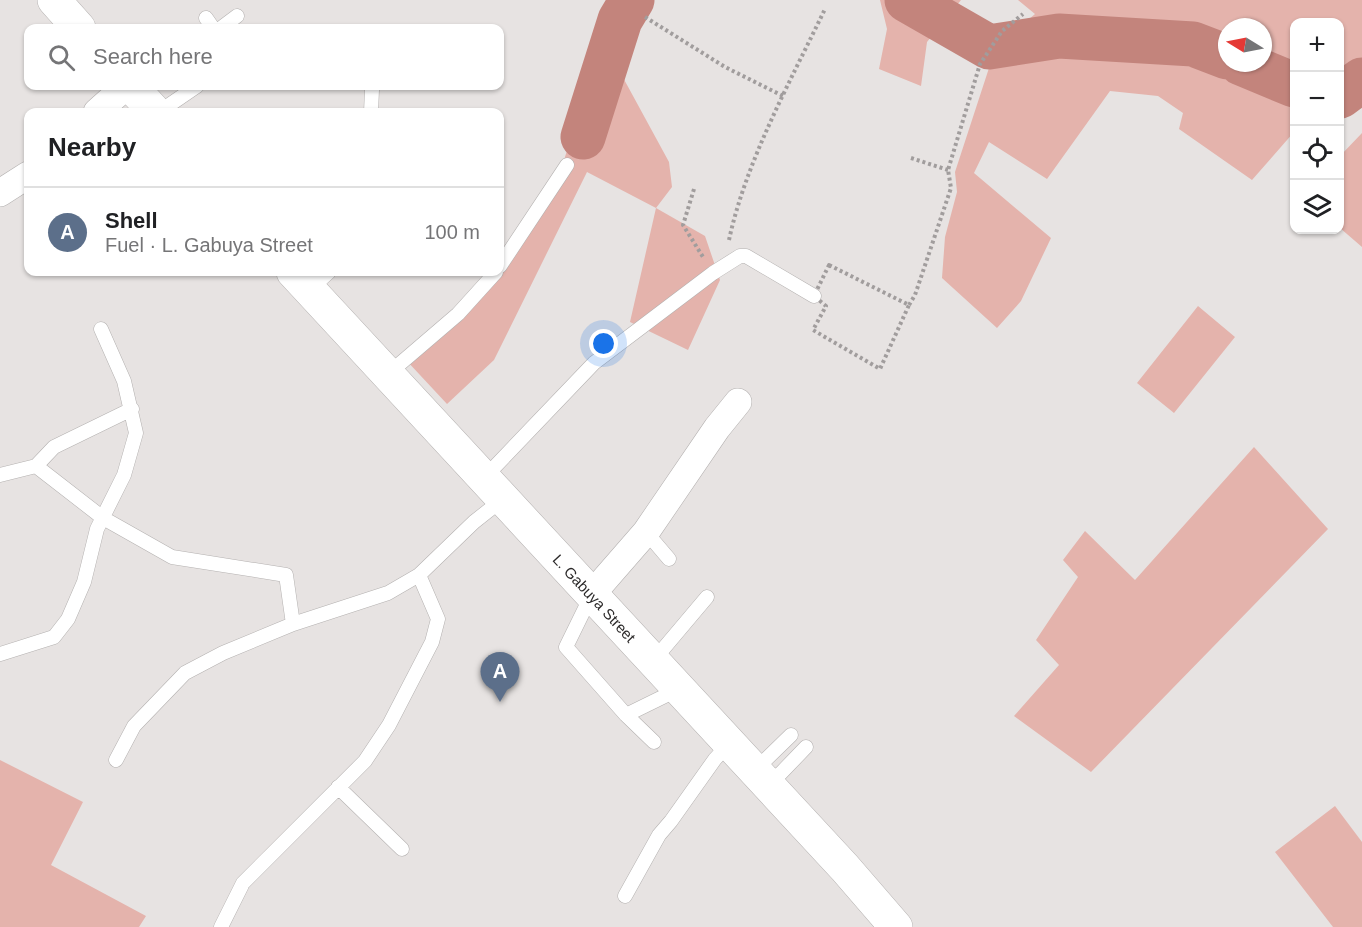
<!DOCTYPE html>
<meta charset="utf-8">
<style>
:root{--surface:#fff;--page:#f6f6f6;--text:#202124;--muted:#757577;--line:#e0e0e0;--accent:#7c3aed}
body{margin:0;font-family:Arial,sans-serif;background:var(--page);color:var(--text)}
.controls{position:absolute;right:18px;top:18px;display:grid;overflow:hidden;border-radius:12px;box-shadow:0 2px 4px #0004}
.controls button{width:54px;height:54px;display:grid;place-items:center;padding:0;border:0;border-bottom:2px solid var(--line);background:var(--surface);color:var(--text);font:30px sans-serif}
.compass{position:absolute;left:1218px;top:18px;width:54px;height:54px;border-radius:50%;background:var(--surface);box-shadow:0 2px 4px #0004;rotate:280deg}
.you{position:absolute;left:604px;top:344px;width:21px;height:21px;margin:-15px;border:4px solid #fff;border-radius:50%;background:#1a73e8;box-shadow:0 0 0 9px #1a73e833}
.badge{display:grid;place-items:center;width:39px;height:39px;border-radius:50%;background:var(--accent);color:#fff;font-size:20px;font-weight:700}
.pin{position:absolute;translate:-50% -50px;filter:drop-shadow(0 2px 3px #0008)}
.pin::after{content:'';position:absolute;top:32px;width:21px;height:18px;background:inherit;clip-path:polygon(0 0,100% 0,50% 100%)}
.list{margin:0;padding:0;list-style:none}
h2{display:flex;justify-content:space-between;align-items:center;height:78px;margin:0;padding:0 24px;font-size:26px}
h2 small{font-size:20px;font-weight:400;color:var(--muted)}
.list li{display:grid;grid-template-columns:39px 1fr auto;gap:18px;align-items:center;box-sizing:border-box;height:90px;padding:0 24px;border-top:2px solid var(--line)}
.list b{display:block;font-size:22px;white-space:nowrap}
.list p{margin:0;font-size:20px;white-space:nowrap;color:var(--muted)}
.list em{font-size:20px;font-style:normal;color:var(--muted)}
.icon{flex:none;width:33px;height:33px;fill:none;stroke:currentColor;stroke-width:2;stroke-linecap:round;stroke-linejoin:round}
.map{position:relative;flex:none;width:1362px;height:927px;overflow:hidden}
.search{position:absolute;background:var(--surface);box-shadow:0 2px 4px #0004;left:24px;top:24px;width:480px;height:66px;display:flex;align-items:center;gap:15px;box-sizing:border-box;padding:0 21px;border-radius:12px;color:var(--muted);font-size:22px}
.panel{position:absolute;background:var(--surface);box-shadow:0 2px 4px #0004;left:24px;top:108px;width:480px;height:168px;border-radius:12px}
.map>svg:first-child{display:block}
.green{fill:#e4b3ac;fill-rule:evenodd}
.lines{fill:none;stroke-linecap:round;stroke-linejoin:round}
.river{stroke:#c3847c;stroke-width:45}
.service-casing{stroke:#b4b1b0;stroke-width:15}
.minor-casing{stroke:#b4b1b0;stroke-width:28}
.tertiary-casing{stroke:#b4b1b0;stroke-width:34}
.path{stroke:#a19d9d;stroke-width:4;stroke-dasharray:3 3;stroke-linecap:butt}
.service{stroke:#fff;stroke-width:14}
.minor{stroke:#fff;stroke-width:27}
.tertiary{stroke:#fff;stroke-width:33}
.labels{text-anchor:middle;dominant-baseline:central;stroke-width:6;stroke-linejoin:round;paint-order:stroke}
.street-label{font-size:15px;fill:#2c2a2a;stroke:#fff}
</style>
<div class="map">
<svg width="1362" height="927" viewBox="0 0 1362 927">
<rect width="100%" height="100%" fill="#e7e3e2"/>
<path class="green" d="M880 0H961L927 42 921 86 879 69 887 29Z
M1018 0H1362V63L1340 83V22H1294V132L1252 180 1179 129 1183 113 1158 96 1110 91 1047 179 989 142 974 173 1051 238 1021 301 997 328 942 278 945 237 957 192 955 172 989 68 1010 35 1035 14ZM1227 27H1263V63H1227Z
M596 60 614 61 669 162 672 187 656 208 705 236 720 280 688 350 630 322 656 208 587 172 494 360 447 404 406 360 500 272 564 160Z
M1362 133V247L1340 228V156Z
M1198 306 1235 337 1174 413 1137 383Z
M1254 447 1328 529 1091 772 1014 716 1059 665 1036 640 1078 577 1063 560 1085 531 1135 580Z
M0 760 83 802 51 865 146 916 139 927H0Z
M1335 806 1362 842V927H1333L1275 852Z"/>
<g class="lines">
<path class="river" d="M907 0 989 47 1059 36 1193 44 1227 57
M1241 63 1294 85
M1340 96 1362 80
M583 137 620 20 632 0"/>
<defs>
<path id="service" d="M206 18 213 28
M221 28 237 16
M159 112 197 86
M371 112 372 90
M500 266 567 165
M309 290 329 272
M388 374 458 314 496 272
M36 466 103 518 172 557 286 575 293 624
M0 475 36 466 54 447 132 409
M484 478 594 363 713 273 740 256H746L814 296
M646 532 669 559
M592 594 566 647 626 715 654 742
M0 654 54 637 68 619 84 582 97 529 124 475 136 433 124 381 101 329
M653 661 707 597
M626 715 679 689
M116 760 134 726 185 673 223 653 293 624 388 593 419 575 474 522 503 499
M754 771 791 735
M767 784 781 773 806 747
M338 787 402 849
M625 896 659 835 671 821 715 759 729 744
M221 927 243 883 365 761 389 725 432 642 438 619 419 575"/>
<path id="minor" d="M97 112 126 86
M0 193 28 175
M592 594 646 532 717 428 738 402"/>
<g id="tertiary">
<path d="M54 0 79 28"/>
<path d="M131 86 155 112"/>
<path id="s1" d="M293 272 845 868 896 927"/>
</g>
</defs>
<use href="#service" class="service-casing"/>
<use href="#minor" class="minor-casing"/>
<use href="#tertiary" class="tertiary-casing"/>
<path class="path" d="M645 17 725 67 783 96
M911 158 948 170
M694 189 683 225 703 257
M729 240C746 161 790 82 825 9
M829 265 909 305 880 369 813 330 826 306 814 296Z
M909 305 915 295 951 188 948 170 980 64 1002 31 1023 14"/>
<use href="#service" class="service"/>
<use href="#minor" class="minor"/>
<use href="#tertiary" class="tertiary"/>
</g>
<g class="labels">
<g class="street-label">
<text stroke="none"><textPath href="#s1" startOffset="444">L. Gabuya Street</textPath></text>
</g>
</g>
</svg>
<div class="controls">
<button>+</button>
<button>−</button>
<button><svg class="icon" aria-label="locate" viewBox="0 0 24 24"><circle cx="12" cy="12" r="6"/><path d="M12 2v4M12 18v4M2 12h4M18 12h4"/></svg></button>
<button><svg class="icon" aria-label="layers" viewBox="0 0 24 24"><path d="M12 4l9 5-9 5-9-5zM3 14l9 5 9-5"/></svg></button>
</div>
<svg class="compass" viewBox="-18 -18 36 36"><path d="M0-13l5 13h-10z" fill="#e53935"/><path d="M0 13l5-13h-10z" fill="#757577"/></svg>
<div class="you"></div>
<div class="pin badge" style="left:500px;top:702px;background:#5c6f8a">A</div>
<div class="search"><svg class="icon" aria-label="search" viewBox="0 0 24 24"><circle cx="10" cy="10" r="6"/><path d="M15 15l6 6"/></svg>Search here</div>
<section class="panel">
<h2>Nearby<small></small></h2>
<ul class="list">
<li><span class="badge" style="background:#5c6f8a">A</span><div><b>Shell</b><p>Fuel · L. Gabuya Street</p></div><em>100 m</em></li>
</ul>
</section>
</div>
